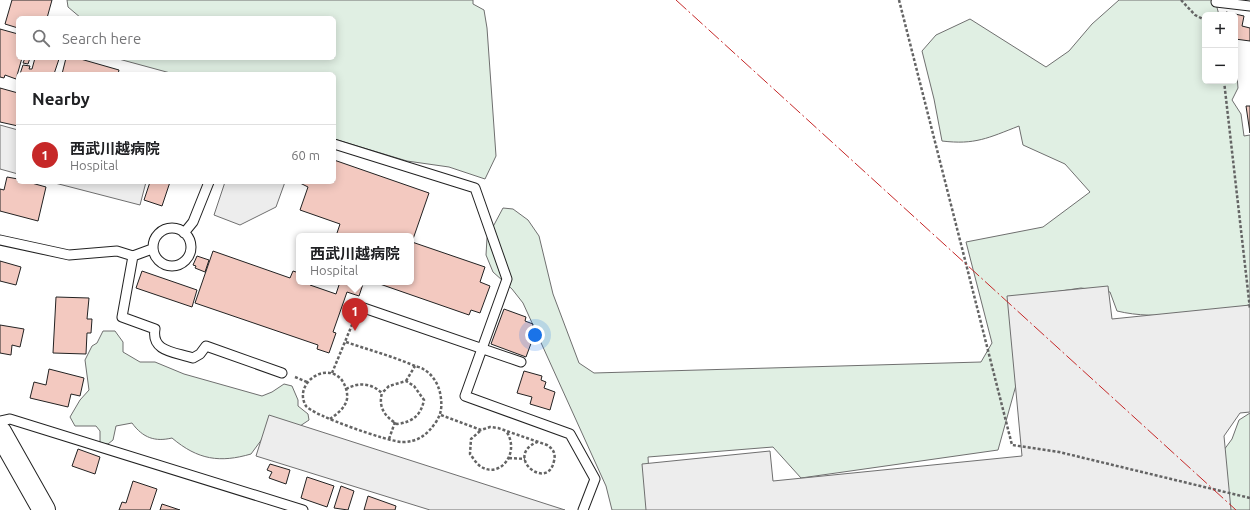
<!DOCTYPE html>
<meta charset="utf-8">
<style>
:root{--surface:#fff;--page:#f2f2f2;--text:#202124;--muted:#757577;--line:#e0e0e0;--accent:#c62828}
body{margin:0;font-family:Ubuntu,"Noto Sans JP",sans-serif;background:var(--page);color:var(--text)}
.controls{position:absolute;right:12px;top:12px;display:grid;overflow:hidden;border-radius:6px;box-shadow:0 2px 10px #0003}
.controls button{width:36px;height:36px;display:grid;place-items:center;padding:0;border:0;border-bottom:1px solid var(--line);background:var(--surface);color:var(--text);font:20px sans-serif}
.you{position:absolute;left:535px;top:335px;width:14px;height:14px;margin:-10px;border:3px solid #fff;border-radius:50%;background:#1a73e8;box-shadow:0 0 0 6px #1a73e833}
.badge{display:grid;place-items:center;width:26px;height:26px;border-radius:50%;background:var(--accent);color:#fff;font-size:13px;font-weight:700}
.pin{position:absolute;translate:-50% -33px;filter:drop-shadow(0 1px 2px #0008)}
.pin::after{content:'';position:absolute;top:21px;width:14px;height:12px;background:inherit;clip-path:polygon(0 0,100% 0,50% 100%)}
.popup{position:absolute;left:296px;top:233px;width:118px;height:52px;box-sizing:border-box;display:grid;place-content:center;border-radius:6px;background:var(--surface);filter:drop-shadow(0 1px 3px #0005);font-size:13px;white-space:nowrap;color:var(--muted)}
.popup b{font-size:15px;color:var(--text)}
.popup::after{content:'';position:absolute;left:50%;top:100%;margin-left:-8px;border:8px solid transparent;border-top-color:var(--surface)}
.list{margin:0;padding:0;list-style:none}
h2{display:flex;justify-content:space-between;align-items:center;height:52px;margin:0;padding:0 16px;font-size:17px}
h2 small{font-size:13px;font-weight:400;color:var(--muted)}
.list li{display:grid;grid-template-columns:26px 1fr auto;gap:12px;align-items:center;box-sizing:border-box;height:60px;padding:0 16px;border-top:1px solid var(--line)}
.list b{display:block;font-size:15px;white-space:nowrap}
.list p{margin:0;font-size:13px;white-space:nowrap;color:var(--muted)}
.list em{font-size:13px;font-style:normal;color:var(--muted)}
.icon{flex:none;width:22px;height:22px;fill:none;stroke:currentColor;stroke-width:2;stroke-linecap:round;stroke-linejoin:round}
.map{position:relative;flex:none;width:1250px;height:510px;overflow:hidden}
.search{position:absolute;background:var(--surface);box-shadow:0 2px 10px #0003;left:16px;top:16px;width:320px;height:44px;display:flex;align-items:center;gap:10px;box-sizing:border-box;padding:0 14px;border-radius:6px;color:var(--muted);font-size:15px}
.panel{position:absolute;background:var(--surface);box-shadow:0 2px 10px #0003;left:16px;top:72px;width:320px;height:112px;border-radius:6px}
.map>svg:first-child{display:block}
.green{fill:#e0efe3;stroke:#6f6f6f}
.parking{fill:#ededed;stroke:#6f6f6f}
.building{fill:#f3c9c0;stroke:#222}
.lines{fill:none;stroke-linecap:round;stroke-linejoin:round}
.service-casing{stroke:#222;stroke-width:11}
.primary-casing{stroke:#222;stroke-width:24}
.path{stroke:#646464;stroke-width:2.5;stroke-dasharray:3 2;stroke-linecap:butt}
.service{stroke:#fff;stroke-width:9}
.primary{stroke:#fff;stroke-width:22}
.power{stroke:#c62828;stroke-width:1;stroke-dasharray:14 3 2 3;stroke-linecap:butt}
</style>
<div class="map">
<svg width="1250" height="510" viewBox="0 0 1250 510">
<rect width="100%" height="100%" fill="#fff"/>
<path class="green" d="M67 0H473V4L484 10 487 28 496 156 485 179 449 167 407 161 334 139V74H174L115 58H334V18H81L68 7Z
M1119 0H1215L1219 15H1205V81H1235V74L1237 76 1238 88 1232 100 1241 114 1244 136 1250 135V304L1246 306C1205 311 1158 321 1117 311L1110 292 1081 288 1014 298 1018 378 998 450 801 478 773 447 648 457 651 510H612L606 486 523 303 512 289 493 272 486 255 487 238 503 208 513 209 528 220 539 236 553 294 579 363 594 373 981 362 992 343 966 242 1043 227 1090 192 1065 164 1023 145 1019 126C988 138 975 145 942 141L934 99 922 51 936 35 970 19 1046 67 1069 51 1092 24Z
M103 331H115L123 342V352L140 362H155L184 374 262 396 272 392 284 384 292 386 298 400V406L308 414 309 420 297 428 268 431 251 454C220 463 198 460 172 438 155 442 143 438 132 423L116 426 113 440 108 444 100 443V431L96 426H75L70 417 80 400 89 390 85 360 92 346 97 343Z
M1250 413V510H1218L1229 495 1217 480 1218 458 1232 439 1239 420Z"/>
<path class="parking" d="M0 125 18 130V174L0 169Z
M51 182H146L140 205Z
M225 182H285L276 207 240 225 214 215Z
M1108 286 1112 319 1250 305V412L1240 413 1224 436 1231 510H646L642 464 770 451 773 481 1022 456 1007 296Z
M269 415 565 510H430L256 456Z"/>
<path class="building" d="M12 0H52L47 18H18V28L5 24Z
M1226 12 1244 16 1242 26 1250 28V41L1235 39V15H1225Z
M0 29 18 34V58H22L16 79 5 75 4 78 0 77Z
M25 58H30L28 64 23 63Z
M35 58 59 59 54 74H20L23 65 30 66 29 69H32Z
M66 58H77L119 70 118 74H62Z
M0 88 18 93V126L0 122Z
M1246 106H1250V133Z
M334 160 429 193 412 242 485 267 480 282 490 286 480 313 471 310 469 315 374 282H411V236H336L340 224 300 210 308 187 298 182H334Z
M7 177 18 179V182H28L46 187 38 221 0 211V189L4 190Z
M150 182H170L162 206 144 200Z
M213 251 290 278 293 271 299 273V282H311L310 285 336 294 340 282H358L363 284 359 296 347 292 333 332 336 333 329 353 317 349 318 345 195 303Z
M197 256 209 260 205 272 195 268 196 266 193 265Z
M0 261 21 267 16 285 0 281Z
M142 271 197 290 192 307 136 288Z
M56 297 89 298 87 319H92L91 333H87L86 354 53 353Z
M504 309 526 317 525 321 533 324 528 337 533 338 526 357 491 344Z
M0 325 24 329 20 347 12 345 11 355 0 353Z
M49 369 84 378 80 396 71 394 68 407 30 398 34 382 46 385Z
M524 371 542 376 541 380 546 382 544 388 555 392 550 410 530 404 532 397 517 393Z
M78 449 100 457 95 474 72 466Z
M270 464 290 470 286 484 269 478 272 472 267 470Z
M307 477 334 486 327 507 301 498Z
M133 481 157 489 150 510H119L122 502 126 503Z
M341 486 354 491 348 510 334 508Z
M368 496 396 506 395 510H364Z
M162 504 180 510H160Z"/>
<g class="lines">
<defs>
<path id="service" d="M1216 2 1250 6
M334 144 475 188 507 279 465 396 570 434 595 479 583 510
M153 247a19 19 0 1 1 38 0a19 19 0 1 1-38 0Z
M184 233 193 222 209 182
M0 240 69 255 117 251 133 256 152 249
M133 256 122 317 155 329C151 352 175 352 193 358L200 354 206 346 282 373
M358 306 521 362
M0 421 10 419 303 510"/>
<path id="primary" d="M0 432 44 510"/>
</defs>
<use href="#service" class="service-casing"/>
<use href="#primary" class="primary-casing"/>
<path class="path" d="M899 0 1012 445 1059 452 1250 498
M1181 0 1195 15 1205 20
M1224 81 1250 309
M332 373 354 320
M295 377 307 382
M406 381 415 366
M346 389C359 382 371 383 382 393 378 407 385 417 397 424 413 422 421 415 424 400L414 386 406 381 389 386 382 393
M441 415 481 430 490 427 498 428 547 445C553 449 556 453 554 461 548 492 503 457 537 442
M330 419C337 414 345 408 347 399 348 392 345 384 341 379 324 361 293 385 306 406 312 415 389 442 402 442 418 442 427 435 436 422 441 414 442 408 441 399 440 387 434 375 423 369 421 367 417 367 415 366 392 356 369 350 346 342
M480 431 471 439 470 454C473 458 476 463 480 466 500 480 521 452 506 431
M389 439 395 422
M509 458 525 459"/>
<use href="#service" class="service"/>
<use href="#primary" class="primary"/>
<path class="power" d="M676 0 1236 510"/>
</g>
</svg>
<div class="controls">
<button>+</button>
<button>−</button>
</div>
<div class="you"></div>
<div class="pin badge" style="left:355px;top:331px">1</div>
<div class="popup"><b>西武川越病院</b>Hospital</div>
<div class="search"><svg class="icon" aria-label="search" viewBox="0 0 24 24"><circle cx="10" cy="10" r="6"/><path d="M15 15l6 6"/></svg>Search here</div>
<section class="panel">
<h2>Nearby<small></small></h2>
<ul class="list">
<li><span class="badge">1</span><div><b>西武川越病院</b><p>Hospital</p></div><em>60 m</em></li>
</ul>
</section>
</div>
